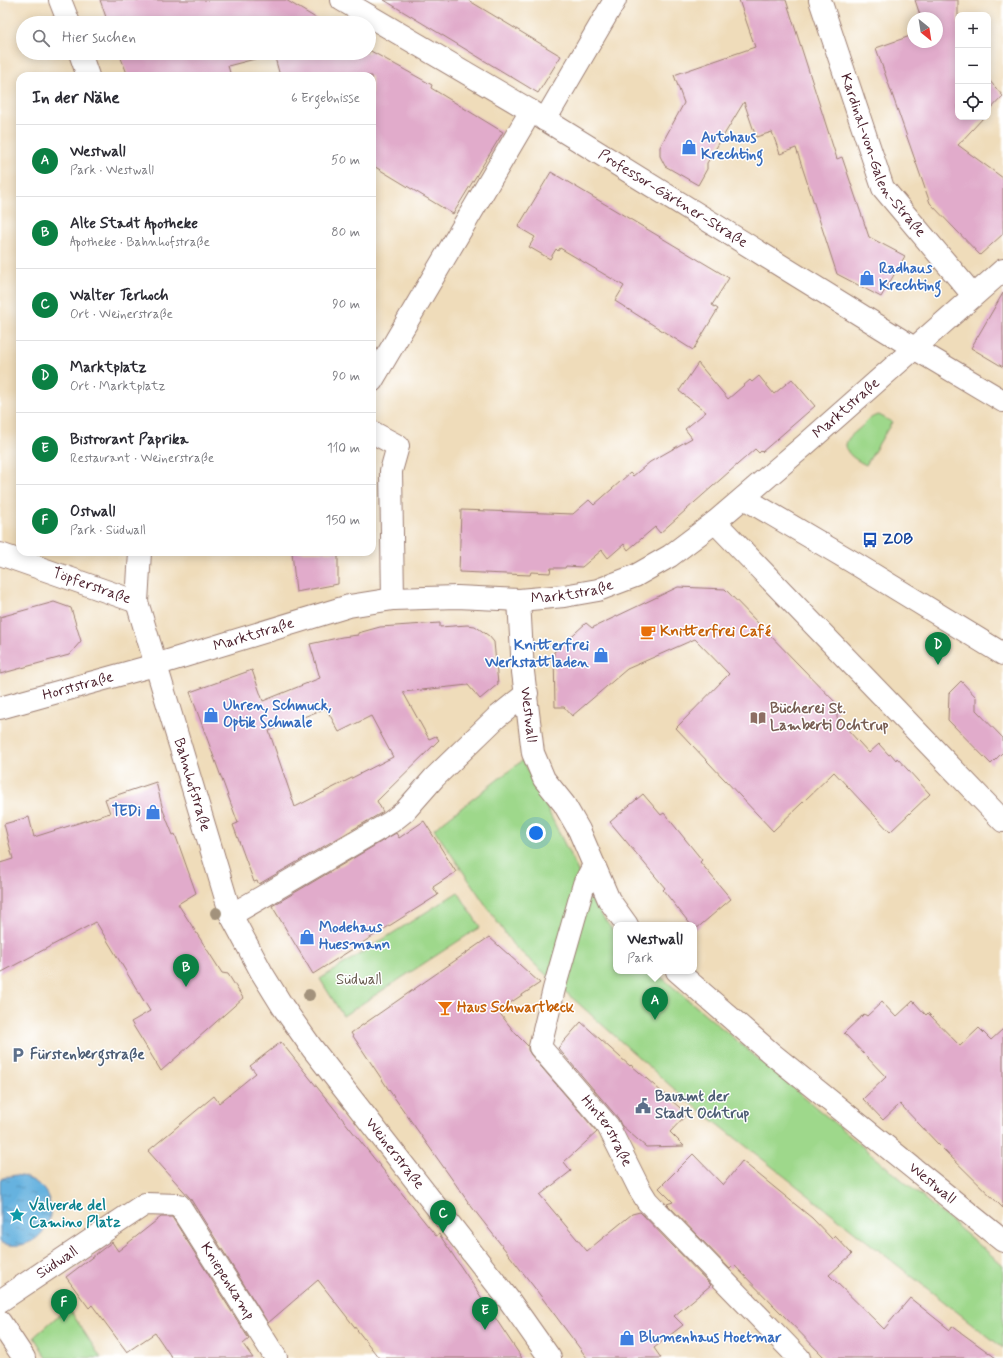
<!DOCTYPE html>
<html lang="de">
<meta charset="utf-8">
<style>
:root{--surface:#fff;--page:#f2f2f3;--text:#2b2b33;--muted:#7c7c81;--line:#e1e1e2;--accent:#0b8043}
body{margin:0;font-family:Mynerve,sans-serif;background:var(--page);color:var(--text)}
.controls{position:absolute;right:12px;top:12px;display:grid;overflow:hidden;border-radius:8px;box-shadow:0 2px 10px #0003}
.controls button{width:36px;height:36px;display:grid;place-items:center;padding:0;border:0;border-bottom:1px solid var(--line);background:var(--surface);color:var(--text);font:20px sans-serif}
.compass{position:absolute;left:907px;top:12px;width:36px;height:36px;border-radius:50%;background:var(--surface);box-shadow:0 2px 10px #0003;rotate:150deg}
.you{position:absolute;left:536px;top:833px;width:14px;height:14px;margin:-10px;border:3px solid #fff;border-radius:50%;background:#1a73e8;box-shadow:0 0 0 6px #1a73e833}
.badge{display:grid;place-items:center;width:26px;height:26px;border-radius:50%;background:var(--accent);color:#fff;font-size:13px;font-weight:700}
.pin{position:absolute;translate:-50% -33px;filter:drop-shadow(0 1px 2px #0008)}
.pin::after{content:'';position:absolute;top:21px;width:14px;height:12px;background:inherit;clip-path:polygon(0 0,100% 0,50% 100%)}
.popup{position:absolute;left:613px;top:922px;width:84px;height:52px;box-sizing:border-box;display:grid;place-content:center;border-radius:8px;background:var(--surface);filter:drop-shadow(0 1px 3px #0005);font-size:13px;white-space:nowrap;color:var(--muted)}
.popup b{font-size:15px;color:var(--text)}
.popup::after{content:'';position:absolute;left:50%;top:100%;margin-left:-8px;border:8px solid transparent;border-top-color:var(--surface)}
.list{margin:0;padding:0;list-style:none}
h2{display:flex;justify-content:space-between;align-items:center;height:52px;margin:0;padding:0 16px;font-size:17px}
h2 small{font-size:13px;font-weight:400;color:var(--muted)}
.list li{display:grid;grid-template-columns:26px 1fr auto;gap:12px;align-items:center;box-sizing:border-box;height:72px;padding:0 16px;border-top:1px solid var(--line)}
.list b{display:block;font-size:15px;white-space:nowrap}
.list p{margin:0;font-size:13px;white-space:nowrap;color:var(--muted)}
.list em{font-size:13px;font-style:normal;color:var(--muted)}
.icon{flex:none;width:22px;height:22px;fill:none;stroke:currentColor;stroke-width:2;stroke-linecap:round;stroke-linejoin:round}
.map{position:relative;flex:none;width:1003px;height:1358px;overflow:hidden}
.search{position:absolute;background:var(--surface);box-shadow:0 2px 10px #0003;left:16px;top:16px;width:360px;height:44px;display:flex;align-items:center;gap:10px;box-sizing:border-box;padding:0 14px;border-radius:22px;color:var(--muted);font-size:15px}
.panel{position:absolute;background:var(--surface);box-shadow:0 2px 10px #0003;left:16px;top:72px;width:360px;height:484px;border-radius:12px}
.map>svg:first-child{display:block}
.green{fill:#9ed88b;stroke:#747c5b}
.water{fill:url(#water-ripples);stroke:#586885}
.building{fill:#e1abcb;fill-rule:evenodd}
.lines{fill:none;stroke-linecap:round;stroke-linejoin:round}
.minor-casing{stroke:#9c7e72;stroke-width:24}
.minor{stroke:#fff;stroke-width:22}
.tree{fill:#a2927b}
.labels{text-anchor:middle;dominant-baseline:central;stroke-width:3;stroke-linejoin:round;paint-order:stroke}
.shop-label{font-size:15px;font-weight:bold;fill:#366cbe;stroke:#fff;text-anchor:start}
.street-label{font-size:15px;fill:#4a1f2b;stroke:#fff}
.transit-label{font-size:15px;font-weight:bold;fill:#164399;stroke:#fff;text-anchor:start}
.food-label{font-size:15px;font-weight:bold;fill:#c56008;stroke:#fff;text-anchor:start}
.education-label{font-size:15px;font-weight:bold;fill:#785e54;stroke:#fff;text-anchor:start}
.park-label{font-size:15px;fill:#635648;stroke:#fff}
.service-label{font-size:15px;font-weight:bold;fill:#4e5e75;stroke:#fff;text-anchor:start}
.culture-label{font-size:15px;font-weight:bold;fill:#0d838f;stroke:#fff;text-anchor:start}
</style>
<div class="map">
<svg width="1003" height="1358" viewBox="0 0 1003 1358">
<defs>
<pattern id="water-ripples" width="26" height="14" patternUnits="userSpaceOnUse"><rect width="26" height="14" fill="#66b2df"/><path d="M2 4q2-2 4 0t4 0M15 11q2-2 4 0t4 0" fill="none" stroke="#5690b5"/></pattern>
</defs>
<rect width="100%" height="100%" fill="#fff"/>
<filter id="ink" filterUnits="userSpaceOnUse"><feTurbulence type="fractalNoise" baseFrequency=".025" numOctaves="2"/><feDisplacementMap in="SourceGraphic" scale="8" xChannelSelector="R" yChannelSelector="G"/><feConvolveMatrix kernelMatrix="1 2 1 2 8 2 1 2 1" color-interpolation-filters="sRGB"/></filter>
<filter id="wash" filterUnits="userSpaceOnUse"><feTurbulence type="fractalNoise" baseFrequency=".012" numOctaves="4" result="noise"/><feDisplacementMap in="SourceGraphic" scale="16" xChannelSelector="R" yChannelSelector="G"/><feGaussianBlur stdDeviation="0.9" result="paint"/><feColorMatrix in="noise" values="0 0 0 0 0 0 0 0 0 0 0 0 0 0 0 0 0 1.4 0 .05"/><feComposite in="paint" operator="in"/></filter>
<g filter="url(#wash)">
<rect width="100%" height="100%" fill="#efdcba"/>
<path class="green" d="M879 415 892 422 866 465C856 460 839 451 849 438 852 434 857 431 861 427 866 422 871 416 879 415Z
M523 760 576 867 589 898 616 935V971H654L1003 1265V1348L682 1096 513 945 434 829Z
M458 892 480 927 343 1016 320 979Z
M68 1307 101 1358H47L34 1337Z"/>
<path class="water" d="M15 1175C19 1176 24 1176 27 1178 62 1190 56 1238 21 1245 14 1246 6 1245 0 1242V1180L3 1178Z"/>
<g id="blocks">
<path class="building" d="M100 0H286L324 23H108Z
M384 0H468L561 56 538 93Z
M739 0H786L837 159 842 157 869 237 905 256 881 297 837 274 796 148 780 154 772 132 756 137 744 102 707 163V169L698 185 665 166 660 156V147L684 103 674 75 755 47Z
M915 0H958V117H984L958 145 1003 178V234L980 255 930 203 876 48 913 35V42H937V18H921Z
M369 50 432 85 431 88 503 132 453 214 372 165V76H280L274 54 228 66 231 76H128L119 53H369Z
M988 79 1003 96 988 112Z
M551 172 729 278 712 305 718 309 693 350 615 301 624 286 560 248 558 251 556 249 550 259 529 247 535 237 518 227Z
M1003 293V367L971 348Z
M698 363 728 399 750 380 752 382 759 376 774 394 792 379 815 406 762 452 761 451 759 453 755 449 660 533 655 527 628 550 624 544 608 558 602 550 582 567 566 566 565 568H551L550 573 531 572 530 575 459 572 461 510 573 514 589 500 594 505 630 473 633 476 650 462 692 438 685 429 706 412 679 391Z
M292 552H338V584L296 592Z
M678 587 725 589 837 704V718L869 753 879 744 889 755 891 754 896 760 897 758 930 794 890 832 834 772 773 831 676 728 729 674 695 639 627 669 572 716 564 707H555L554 652 586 623 592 628Z
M54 602 71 608 81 641 69 655 0 674V617Z
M440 623V627L467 625 475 626 489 636 494 642 498 684 480 699 468 685 403 692 429 739 436 736 439 740 377 801 383 812 259 884 257 881 254 882 233 825 238 823 190 692 252 670 263 701 320 678 310 644 342 637 358 635V633L380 627ZM326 708 339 732 371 716 393 757 295 807 269 731Z
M961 681 976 697V710L1003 738V752L991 764 948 720 949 693Z
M156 782 163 810 173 835 175 834 196 893 178 904 222 973 228 974 243 998 161 1071 131 1022 150 1011 96 922 0 973V863L13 859 4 824 29 817 34 837 110 813 105 799Z
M643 794 661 815 664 813 702 860 700 862 731 899 695 930 694 925H691L663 890 665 888 610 822Z
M424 821 456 872 433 887 438 895 313 974 272 906 396 833 399 838Z
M489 937 540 983 498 1011 516 1034 528 1046V1050L531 1055 597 1132 564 1162 571 1171 540 1195 587 1251 632 1214 640 1212 711 1285 674 1316 683 1325 654 1348 661 1358H587L534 1287 471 1206 389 1090 351 1033Z
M913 1001 926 1015 928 1013 960 1046 979 1028 991 1040 1003 1029V1208L939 1145 900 1104 883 1120 863 1099 886 1077 844 1033 864 1014 867 1016 882 1002 896 1017Z
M581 1022 630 1066 631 1065 687 1114 670 1132 684 1146 646 1147 621 1125 618 1118 558 1048Z
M281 1042 436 1236 439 1234 522 1358H379L318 1280 268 1323 190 1198 148 1151 214 1096 219 1103 256 1073 250 1066Z
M693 1154 723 1185 742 1161 812 1218 832 1239 835 1236 852 1254 829 1275 884 1329 910 1298 950 1330 952 1326 996 1358H825L734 1265 730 1269 667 1204 673 1202 659 1188Z
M161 1217H172L249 1339 243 1344 253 1358H172L155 1333 127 1352 92 1305 89 1308 66 1277 112 1242 118 1251Z"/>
</g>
</g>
<g filter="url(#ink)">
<use href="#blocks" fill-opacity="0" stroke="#9c7e72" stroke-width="1"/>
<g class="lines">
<defs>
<g id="minor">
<path d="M60 0 69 23"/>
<path id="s1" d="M342 0 531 111 914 348 1003 401"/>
<path id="s2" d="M820 0 883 188 973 295"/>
<path d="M80 53 88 76"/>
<path d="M545 120 615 0"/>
<path d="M372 381 531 111"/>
<path d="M372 432 398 446 391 471 393 599"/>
<path d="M744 498 851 561 1003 654"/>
<path d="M715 522 1003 821"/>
<path id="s3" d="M140 552 137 602 231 915 262 973 283 1007 312 1048 509 1300 550 1358"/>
<path id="s4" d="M0 554 137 602"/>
<path id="s5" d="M519 600 523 672 533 753 544 779 564 804 579 830 609 900 627 925"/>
<path id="s6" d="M0 708 155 665 349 606 393 599 457 597 519 600 564 596 598 590 635 576 670 556 715 522 805 445 1003 270"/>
<path id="s7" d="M594 865 584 884 554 989 540 1047 608 1126 639 1188 647 1201 799 1358"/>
<path d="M231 915 391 822 405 811 434 778 496 718 527 693"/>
<path id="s8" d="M677 971 771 1053 1003 1241"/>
<path id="s9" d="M0 1301 145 1204 179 1205 276 1358"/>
<path d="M0 1322 24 1358"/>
</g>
</defs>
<use href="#minor" class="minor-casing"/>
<use href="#minor" class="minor"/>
</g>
<g class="tree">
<circle cx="216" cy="913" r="6"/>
<circle cx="309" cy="995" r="6"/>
</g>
</g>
<defs>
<symbol id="shop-bare" viewBox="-9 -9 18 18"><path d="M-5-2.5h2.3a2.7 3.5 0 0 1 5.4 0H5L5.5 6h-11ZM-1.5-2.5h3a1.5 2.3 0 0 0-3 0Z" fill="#3f7fe0" stroke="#fff" stroke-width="2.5" paint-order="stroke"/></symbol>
<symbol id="bus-bare" viewBox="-9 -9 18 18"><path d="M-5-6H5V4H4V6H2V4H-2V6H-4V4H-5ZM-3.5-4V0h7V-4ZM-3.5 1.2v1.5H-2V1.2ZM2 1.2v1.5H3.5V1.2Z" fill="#1a4fb4" stroke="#fff" stroke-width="2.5" paint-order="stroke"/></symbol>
<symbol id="cafe-bare" viewBox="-9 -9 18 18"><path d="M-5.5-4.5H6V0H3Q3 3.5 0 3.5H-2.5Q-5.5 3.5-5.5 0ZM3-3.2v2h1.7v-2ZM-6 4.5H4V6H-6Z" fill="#e8710a" stroke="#fff" stroke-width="2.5" paint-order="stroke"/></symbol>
<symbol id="library-bare" viewBox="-9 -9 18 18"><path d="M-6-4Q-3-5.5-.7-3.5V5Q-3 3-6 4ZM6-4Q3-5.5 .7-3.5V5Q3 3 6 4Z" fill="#8d6e63" stroke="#fff" stroke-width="2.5" paint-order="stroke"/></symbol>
<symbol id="bar-bare" viewBox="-9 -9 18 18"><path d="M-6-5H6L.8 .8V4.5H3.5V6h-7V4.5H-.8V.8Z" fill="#e8710a" stroke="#fff" stroke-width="2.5" paint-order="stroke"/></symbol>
<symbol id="parking-bare" viewBox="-9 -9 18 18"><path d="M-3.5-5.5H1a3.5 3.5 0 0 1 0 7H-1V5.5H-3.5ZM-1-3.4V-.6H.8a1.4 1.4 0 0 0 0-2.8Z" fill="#5c6f8a" stroke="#fff" stroke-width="2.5" paint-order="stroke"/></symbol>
<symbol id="civic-bare" viewBox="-9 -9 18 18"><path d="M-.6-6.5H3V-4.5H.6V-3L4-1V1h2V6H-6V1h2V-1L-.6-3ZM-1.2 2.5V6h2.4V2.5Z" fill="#5c6f8a" stroke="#fff" stroke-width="2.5" paint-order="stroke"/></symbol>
<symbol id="sight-bare" viewBox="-9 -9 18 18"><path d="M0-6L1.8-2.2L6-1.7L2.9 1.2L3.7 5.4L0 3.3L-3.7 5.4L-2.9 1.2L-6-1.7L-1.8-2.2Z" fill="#0f9aa8" stroke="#fff" stroke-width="2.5" paint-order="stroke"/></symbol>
</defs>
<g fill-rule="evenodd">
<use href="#shop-bare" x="678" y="136" width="22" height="22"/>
<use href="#shop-bare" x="856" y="267" width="22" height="22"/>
<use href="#bus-bare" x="859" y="529" width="22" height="22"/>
<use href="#cafe-bare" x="637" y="621" width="22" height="22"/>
<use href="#shop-bare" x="590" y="644" width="22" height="22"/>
<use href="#shop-bare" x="200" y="704" width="22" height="22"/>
<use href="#library-bare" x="747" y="707" width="22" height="22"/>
<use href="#shop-bare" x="142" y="801" width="22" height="22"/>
<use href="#shop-bare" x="296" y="926" width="22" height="22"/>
<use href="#bar-bare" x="434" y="997" width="22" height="22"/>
<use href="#parking-bare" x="7" y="1044" width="22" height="22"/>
<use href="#civic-bare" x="632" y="1095" width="22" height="22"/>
<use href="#sight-bare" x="6" y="1204" width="22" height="22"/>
<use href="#shop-bare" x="616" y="1327" width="22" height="22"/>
</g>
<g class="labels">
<g class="shop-label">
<text x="701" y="138">Autohaus<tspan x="701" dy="17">Krechting</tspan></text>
<text x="879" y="269">Radhaus<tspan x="879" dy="17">Krechting</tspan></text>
<text x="589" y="646" text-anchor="end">Knitterfrei<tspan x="589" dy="17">Werkstattladen</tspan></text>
<text x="223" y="706">Uhren, Schmuck,<tspan x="223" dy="17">Optik Schmale</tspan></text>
<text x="141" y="812" text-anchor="end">TEDi</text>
<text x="319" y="928">Modehaus<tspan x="319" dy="17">Huesmann</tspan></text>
<text x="639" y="1338">Blumenhaus Hoetmar</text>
</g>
<g class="street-label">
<text stroke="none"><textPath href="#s2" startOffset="169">Kardinal-von-Galen-Straße</textPath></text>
<text stroke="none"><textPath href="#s1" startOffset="386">Professor-Gärtner-Straße</textPath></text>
<text stroke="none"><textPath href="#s6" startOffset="924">Marktstraße</textPath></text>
<text stroke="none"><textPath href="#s4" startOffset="97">Töpferstraße</textPath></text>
<text stroke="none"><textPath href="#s6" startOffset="588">Marktstraße</textPath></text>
<text stroke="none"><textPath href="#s6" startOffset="264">Marktstraße</textPath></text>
<text stroke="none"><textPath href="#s6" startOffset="81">Horststraße</textPath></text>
<text stroke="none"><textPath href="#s5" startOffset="115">Westwall</textPath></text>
<text stroke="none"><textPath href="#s3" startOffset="241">Bahnhofstraße</textPath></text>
<text stroke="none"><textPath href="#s7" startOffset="298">Hinterstraße</textPath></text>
<text stroke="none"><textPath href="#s3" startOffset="667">Weinerstraße</textPath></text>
<text stroke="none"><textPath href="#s8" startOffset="332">Westwall</textPath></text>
<text stroke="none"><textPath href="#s9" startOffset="69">Südwall</textPath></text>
<text stroke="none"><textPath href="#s9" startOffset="299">Kniepenkamp</textPath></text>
</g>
<g class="transit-label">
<text x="882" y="540">ZOB</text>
</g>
<g class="food-label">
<text x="660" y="632">Knitterfrei Café</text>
<text x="457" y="1008">Haus Schwartbeck</text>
</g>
<g class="education-label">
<text x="770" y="709">Bücherei St.<tspan x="770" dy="17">Lamberti Ochtrup</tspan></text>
</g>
<g class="park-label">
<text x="359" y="980">Südwall</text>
</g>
<g class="service-label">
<text x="30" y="1055">Fürstenbergstraße</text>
<text x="655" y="1097">Bauamt der<tspan x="655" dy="17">Stadt Ochtrup</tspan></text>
</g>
<g class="culture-label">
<text x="29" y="1206">Valverde del<tspan x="29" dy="17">Camino Platz</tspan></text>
</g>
</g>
</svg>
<div class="controls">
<button>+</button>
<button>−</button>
<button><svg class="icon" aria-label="locate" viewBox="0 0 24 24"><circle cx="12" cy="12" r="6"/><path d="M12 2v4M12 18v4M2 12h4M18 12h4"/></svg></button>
</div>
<svg class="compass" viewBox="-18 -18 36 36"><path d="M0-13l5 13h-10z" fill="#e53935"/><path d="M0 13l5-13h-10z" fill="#7c7c81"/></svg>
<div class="you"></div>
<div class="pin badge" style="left:655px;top:1020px">A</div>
<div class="popup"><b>Westwall</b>Park</div>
<div class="pin badge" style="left:186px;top:987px">B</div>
<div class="pin badge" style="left:443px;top:1233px">C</div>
<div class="pin badge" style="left:938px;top:665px">D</div>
<div class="pin badge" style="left:485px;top:1330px">E</div>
<div class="pin badge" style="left:64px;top:1322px">F</div>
<div class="search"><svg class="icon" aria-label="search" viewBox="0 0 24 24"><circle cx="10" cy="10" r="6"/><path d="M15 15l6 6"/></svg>Hier suchen</div>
<section class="panel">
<h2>In der Nähe<small>6 Ergebnisse</small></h2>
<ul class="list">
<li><span class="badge">A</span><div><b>Westwall</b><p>Park · Westwall</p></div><em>50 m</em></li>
<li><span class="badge">B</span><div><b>Alte Stadt Apotheke</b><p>Apotheke · Bahnhofstraße</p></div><em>80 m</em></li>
<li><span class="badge">C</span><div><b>Walter Terhoch</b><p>Ort · Weinerstraße</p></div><em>90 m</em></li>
<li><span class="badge">D</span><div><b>Marktplatz</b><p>Ort · Marktplatz</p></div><em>90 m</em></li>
<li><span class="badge">E</span><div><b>Bistrorant Paprika</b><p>Restaurant · Weinerstraße</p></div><em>110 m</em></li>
<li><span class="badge">F</span><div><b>Ostwall</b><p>Park · Südwall</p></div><em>150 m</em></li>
</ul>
</section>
</div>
